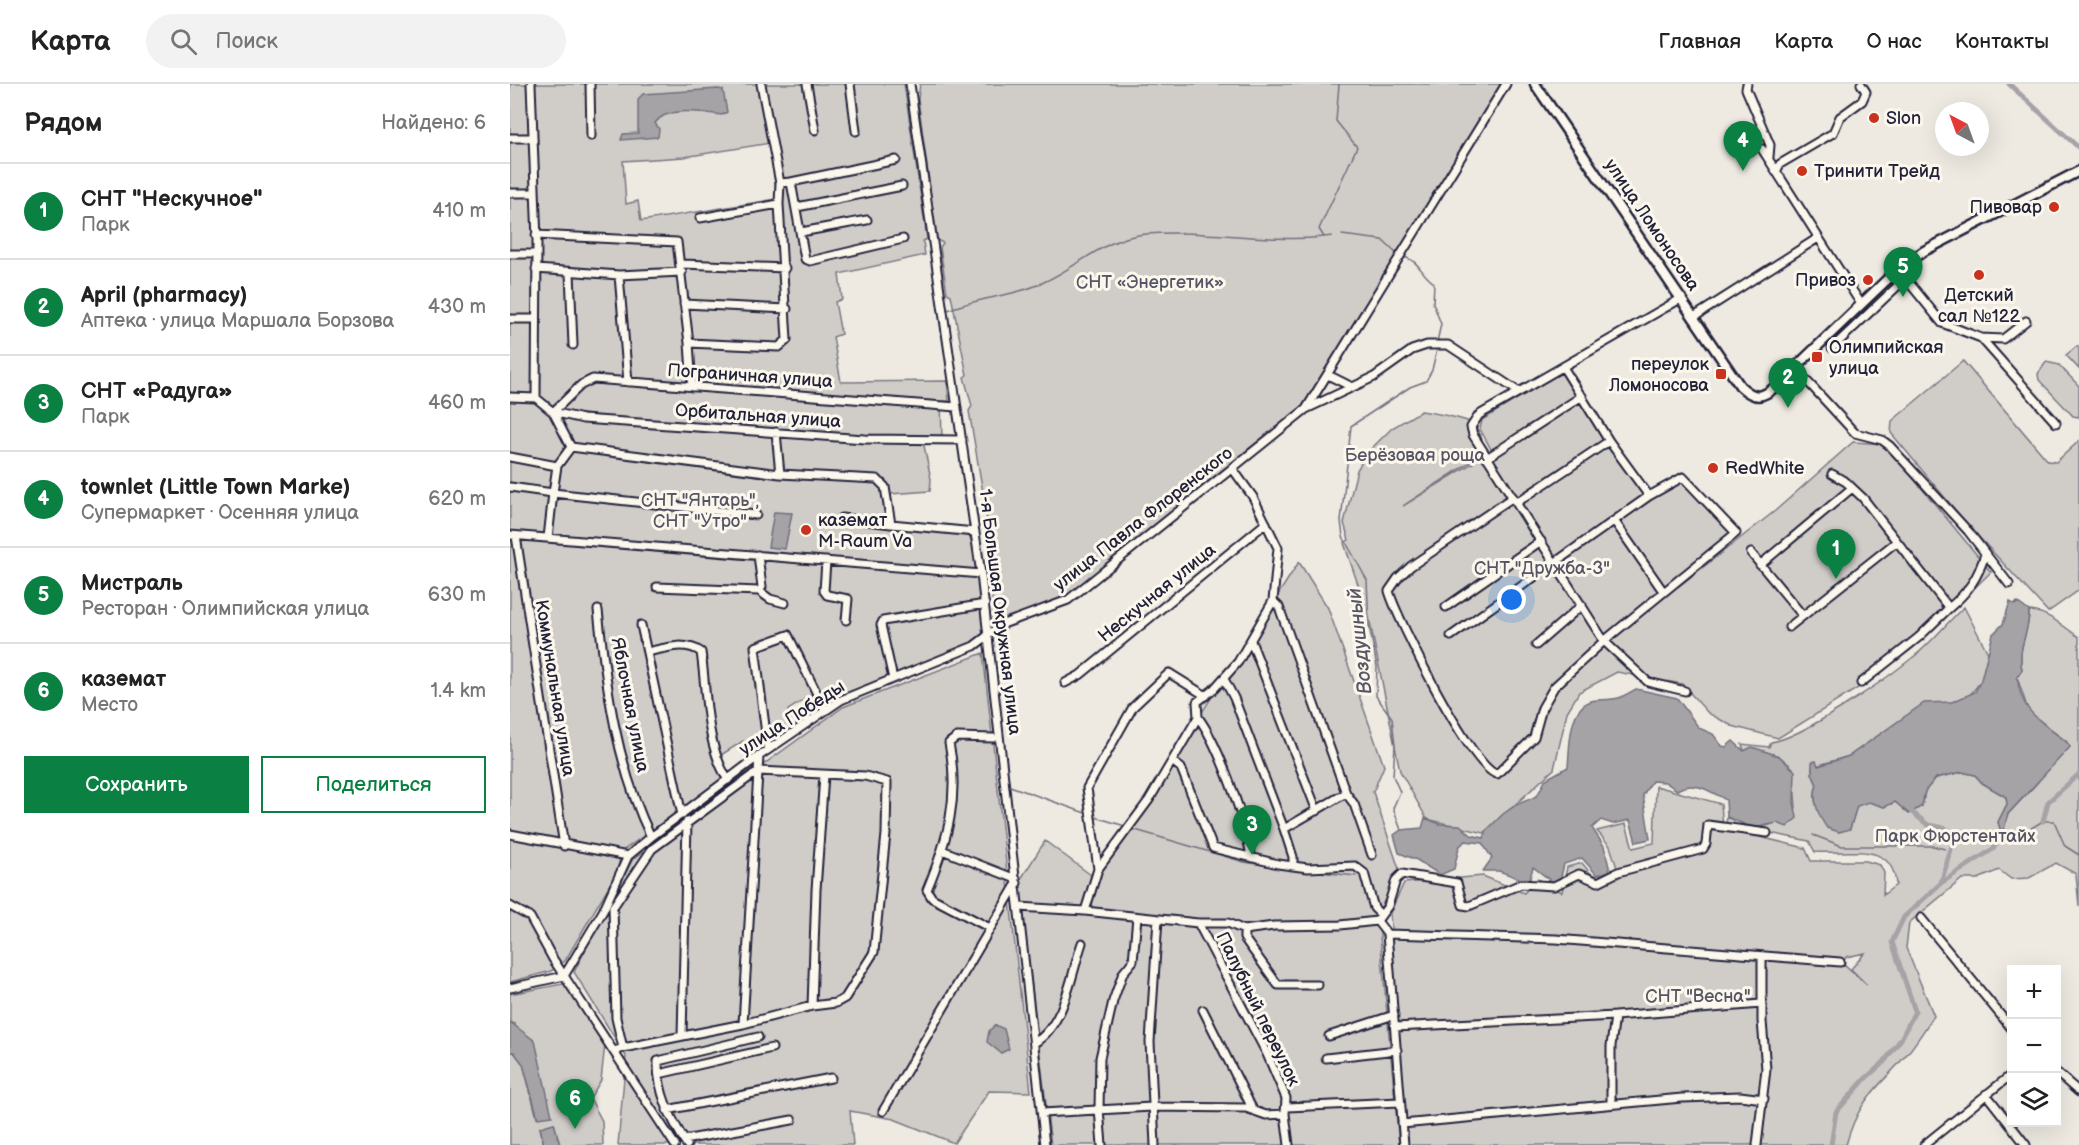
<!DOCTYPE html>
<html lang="ru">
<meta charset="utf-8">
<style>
:root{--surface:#fff;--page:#f2f2f2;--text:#222;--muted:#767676;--line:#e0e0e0;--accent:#0b8043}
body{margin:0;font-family:"Balsamiq Sans",sans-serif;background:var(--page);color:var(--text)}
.controls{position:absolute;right:18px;bottom:18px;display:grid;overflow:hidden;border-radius:0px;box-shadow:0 6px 24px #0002}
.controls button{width:54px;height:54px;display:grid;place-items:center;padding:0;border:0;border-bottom:2px solid var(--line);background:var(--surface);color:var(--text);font:30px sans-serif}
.compass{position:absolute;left:1425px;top:18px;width:54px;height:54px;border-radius:50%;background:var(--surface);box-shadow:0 6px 24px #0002;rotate:319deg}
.you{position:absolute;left:1002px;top:516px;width:21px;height:21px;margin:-15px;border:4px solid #fff;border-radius:50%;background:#1a73e8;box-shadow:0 0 0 9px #1a73e833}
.badge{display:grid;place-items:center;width:39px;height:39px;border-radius:50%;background:var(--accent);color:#fff;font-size:20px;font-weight:700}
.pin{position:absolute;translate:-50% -50px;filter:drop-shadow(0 2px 3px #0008)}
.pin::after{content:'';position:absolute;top:32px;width:21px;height:18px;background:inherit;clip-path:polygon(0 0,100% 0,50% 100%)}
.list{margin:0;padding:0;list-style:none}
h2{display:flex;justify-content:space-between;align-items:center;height:78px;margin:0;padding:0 24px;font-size:26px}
h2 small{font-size:20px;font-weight:400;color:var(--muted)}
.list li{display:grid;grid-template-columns:39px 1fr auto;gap:18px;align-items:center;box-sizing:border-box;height:96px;padding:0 24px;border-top:2px solid var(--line)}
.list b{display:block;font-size:22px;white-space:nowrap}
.list p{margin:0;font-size:20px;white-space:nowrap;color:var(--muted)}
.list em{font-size:20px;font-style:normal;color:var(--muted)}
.actions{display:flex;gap:12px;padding:18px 24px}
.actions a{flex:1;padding:14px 0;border:2px solid var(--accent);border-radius:0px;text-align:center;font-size:21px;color:var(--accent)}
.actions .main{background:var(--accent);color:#fff}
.icon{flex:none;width:33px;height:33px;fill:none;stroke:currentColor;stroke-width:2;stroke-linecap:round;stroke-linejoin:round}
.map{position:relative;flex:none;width:1569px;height:1061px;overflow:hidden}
header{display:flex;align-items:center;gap:36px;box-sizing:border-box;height:84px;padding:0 30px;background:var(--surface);border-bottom:2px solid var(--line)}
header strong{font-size:28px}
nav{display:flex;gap:33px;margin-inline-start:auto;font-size:21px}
.search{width:420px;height:54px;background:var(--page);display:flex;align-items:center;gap:15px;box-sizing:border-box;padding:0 21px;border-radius:33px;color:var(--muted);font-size:22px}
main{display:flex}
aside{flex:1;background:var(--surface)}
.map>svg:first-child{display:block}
.green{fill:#d0cdc9;stroke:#797882;stroke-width:1.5;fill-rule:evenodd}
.water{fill:#a6a3a7;stroke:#716f7c;stroke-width:1.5}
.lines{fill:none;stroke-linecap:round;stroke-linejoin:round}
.stream{stroke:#716f7c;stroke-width:1.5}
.canal{stroke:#a6a3a7;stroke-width:5}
.minor-casing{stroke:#22223b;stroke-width:11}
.major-casing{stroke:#22223b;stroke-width:13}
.minor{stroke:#fbf7ec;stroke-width:7}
.major{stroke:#fbf7ec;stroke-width:8}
.poi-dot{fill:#c8321e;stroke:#fbf7ec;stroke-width:2}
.labels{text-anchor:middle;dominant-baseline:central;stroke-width:6;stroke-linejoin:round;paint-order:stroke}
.poi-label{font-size:18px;fill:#22223b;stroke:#fbf7ec;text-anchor:start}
.street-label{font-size:18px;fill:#22223b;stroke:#fbf7ec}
.park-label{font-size:18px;fill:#565566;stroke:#fbf7ec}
.water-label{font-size:20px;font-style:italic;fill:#575666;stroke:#fbf7ec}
</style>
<header>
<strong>Карта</strong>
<div class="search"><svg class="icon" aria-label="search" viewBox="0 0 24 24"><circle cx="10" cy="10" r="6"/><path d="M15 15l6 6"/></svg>Поиск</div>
<nav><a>Главная</a><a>Карта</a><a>О нас</a><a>Контакты</a></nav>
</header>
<main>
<aside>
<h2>Рядом<small>Найдено: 6</small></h2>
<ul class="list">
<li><span class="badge">1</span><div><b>СНТ &quot;Нескучное&quot;</b><p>Парк</p></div><em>410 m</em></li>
<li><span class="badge">2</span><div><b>April (pharmacy)</b><p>Аптека · улица Маршала Борзова</p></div><em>430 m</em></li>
<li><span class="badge">3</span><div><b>СНТ «Радуга»</b><p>Парк</p></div><em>460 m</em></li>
<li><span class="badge">4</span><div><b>townlet (Little Town Marke)</b><p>Супермаркет · Осенняя улица</p></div><em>620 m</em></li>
<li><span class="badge">5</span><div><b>Мистраль</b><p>Ресторан · Олимпийская улица</p></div><em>630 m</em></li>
<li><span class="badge">6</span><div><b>каземат</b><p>Место</p></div><em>1.4 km</em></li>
</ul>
<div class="actions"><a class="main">Сохранить</a><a>Поделиться</a></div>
</aside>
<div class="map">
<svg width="1569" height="1061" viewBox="0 0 1569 1061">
<rect width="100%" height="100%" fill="#eeeae2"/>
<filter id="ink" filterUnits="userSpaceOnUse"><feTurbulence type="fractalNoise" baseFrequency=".0167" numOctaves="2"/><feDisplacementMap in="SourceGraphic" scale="12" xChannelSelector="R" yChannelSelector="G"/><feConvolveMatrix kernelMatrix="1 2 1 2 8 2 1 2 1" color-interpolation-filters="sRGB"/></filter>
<g filter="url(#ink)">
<path class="green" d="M0 0H394L417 155 413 157 415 171 329 190 332 215 325 218 331 250 323 253 331 298 437 297 439 317H431L432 356 413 357 421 395 420 407 380 410V441L457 446C472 479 472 518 474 555L308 628 301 611 278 626 283 646 235 672 233 657 211 671 213 693 210 698 111 768 107 788 55 877 41 887 0 898ZM260 59 267 115 131 137 128 117 116 120 113 77 174 73Z
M410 0H996L793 326 570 509 496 536 484 538 476 426 459 327 462 322 454 293 457 291 441 211 437 209 430 163 433 159 427 156 408 15Z
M1567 262 1569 264V285L1556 271Z
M1453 277 1538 377 1546 378 1569 357V506L1538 528 1457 440 1381 349 1382 337Z
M1536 278 1549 281 1569 302V333L1563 332 1529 296 1528 290Z
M1054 287 1140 415 1172 395 1223 451 1165 498 1169 502 1265 427 1343 358 1375 360 1481 488 1403 564 1361 596 1268 654 1222 642 1198 629 1172 600 1107 588 1069 608 1057 628 1044 685 974 749 917 735 890 687 859 533 834 459 839 456 834 439 847 386 857 369 882 344 911 327C926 329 952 334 965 340L971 352 974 369 893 422 982 367 970 345 972 336Z
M789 478 818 524 874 682 863 708 889 785 868 830 889 1061H541L509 798 535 757 585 794Z
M1454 523 1478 569 1471 597 1460 611 1442 618 1429 620 1392 635 1339 672 1302 683V689L1307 701C1298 721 1316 735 1329 748L1340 745 1347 721 1359 718 1374 723 1385 718 1392 723 1412 722 1415 707 1426 694 1452 688 1465 691 1472 699 1496 713 1497 720 1488 738 1492 751 1498 730 1527 699 1557 658C1543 648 1533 638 1519 629L1507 593 1512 586C1507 562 1519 551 1519 527 1537 527 1554 543 1569 553V822L1566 790 1546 779 1519 794 1501 795 1489 786 1468 795H1452L1399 839 1396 864 1424 932C1415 944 1407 958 1397 970 1368 1005 1349 1013 1336 1061H896L880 829 894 799 973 792 1014 809 1027 795 1052 808 1057 783 1072 779 1087 797 1108 787 1100 762 1087 747 1116 740 1123 764 1144 759 1146 702 1211 720 1213 744 1295 764 1301 777H1356L1370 781 1374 789 1373 811 1386 801C1383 755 1337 771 1305 768L1299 757 1216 740 1217 733C1251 747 1257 747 1286 724L1283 684 1269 672 1242 664 1234 667 1232 660 1259 663 1261 658C1292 654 1375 596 1402 574 1421 560 1436 539 1454 523ZM1355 869 1341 885 1357 901 1333 879 1336 873Z
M473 569 521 1008 479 1007 444 1059 384 1035 340 1027 343 1061H108L116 972 64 888 123 775 333 623Z
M58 899 95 960 91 996 80 1014 92 1037 93 1061H50L44 1039 30 1044 34 1061H0V968H4L13 980 27 1034 5 940 0 938V910Z"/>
<path class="water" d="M208 5 213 6 217 28 212 31C193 29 158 21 145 39L149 45 148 53 111 56 113 50 128 49V15L133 10Z
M264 428 282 429 275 465 258 463Z
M1500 518 1505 521 1507 518 1519 527C1519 551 1507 562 1512 586L1507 593C1511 622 1521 630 1542 647 1548 652 1556 655 1560 663L1498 730 1492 751 1488 738 1497 720 1496 713 1472 699 1465 691 1452 688 1426 694 1415 707 1412 722 1399 730 1385 718 1374 723 1359 718 1347 722 1340 745 1329 748 1317 744C1309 733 1301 715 1307 701L1302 689V678L1306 677 1308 682 1312 681 1339 672 1414 619 1442 618 1465 608 1471 596 1483 550 1493 540Z
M1126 605 1167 614 1189 644 1203 650 1212 662 1216 663 1223 657 1234 667 1242 663 1269 672 1285 687 1284 718 1287 734 1277 743 1267 739 1243 744 1217 733 1216 716C1200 707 1185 696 1167 706L1155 698 1142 697 1133 711 1140 755 1126 758 1120 736 1103 740 1091 736 1082 744 1094 762 1100 787 1087 791 1072 774 1054 780 1051 793 1044 799 1023 783 1019 798 989 787H973L982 774 972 759 955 757 949 763 944 785 930 791 907 776 889 769 884 751 891 746 912 744 915 734 930 740 950 741 961 751 974 754 977 746 993 730 1006 721 1027 712 1036 695 1058 683C1060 661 1058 618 1087 616 1109 615 1107 616 1126 605Z
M0 938 25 957 42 1032 28 1034 13 980 4 968H0Z
M485 941 494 945 499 965 491 969 477 958 479 947Z
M44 1039 50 1061H34L30 1043Z"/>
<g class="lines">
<path class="stream" d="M832 151 872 156 887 170
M822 152 814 153 809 145 847 63 826 37 829 0
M893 173C910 176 910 190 924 199L923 219 931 240 927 258
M438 226C468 213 504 213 534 198 571 181 594 154 636 150 696 145 755 159 814 153
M500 702 578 730
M582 732 615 742
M622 745 734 778 792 787
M891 746 883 724 890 708 883 692 885 661 882 634 866 612 867 583 859 541 857 496 833 453 831 437 841 342 900 303 916 297 922 286 927 265
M1303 751 1332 762H1423L1435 765
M1508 752 1533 737H1544L1555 762 1569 771
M800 787 846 792"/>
<path class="canal" d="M1499 0 1569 64
M1402 728 1418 741 1435 744 1443 750V758L1431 799
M1533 737 1538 718 1569 690
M1321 1061 1326 1028 1355 995 1374 978 1391 955 1405 927 1382 858 1394 833 1431 799 1483 765 1492 751"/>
<defs>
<path id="minor" d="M21 0 27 157 26 314 43 328 61 363 47 382
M80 0 81 52
M297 0 305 46
M340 0 346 47
M400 0 471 490 535 1061
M1237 0 1236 5 1260 61 1259 73
M0 54H22
M1252 65 1351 220
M1266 88 1270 80 1323 49 1330 33 1352 17 1356 8 1351 0
M281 98 386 76
M270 99 281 98 295 175 300 177 393 155
M0 109H24
M287 123 392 102
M190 134 269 120
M291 148 357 136
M26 151 167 158 179 259 269 263 277 256 269 120 270 99 251 0
M0 170H25
M172 180 275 184
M26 185 109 191 118 298
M1388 185 1432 239 1471 254 1546 339
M60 188 63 261
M109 191 172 188
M174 220 277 225
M1184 233 1308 154
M0 235H26
M1471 254 1493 255 1516 237
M179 259 182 303
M1322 264 1396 194
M1285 284 1345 349 1372 356 1380 362 1458 447 1499 500
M818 291 840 302
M0 313 26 314
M796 325 864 293 902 266 917 261H938L1009 308
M43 328 71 301 83 295 447 323
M43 328 73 335 101 337 355 355 452 356
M266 348 270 390
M61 363 270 390 367 395 375 403 381 440 465 448
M0 373 47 382 43 409 0 403
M977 374 1072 312
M1322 390 1336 398 1353 414 1439 524 1409 553 1351 599
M1139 412 1173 393 1226 449 1094 557 963 351 961 343 969 331 1172 214
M1003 413 901 482 888 494 879 507C887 535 963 687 987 690L1024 653 1032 624 1044 603 1094 557 1138 598 1175 607
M1006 419 1099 357 1053 283
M332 434 381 440
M1105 438 1153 507
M0 451 471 490
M6 452 54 762
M38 454 43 409 246 431
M1241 469 1293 532
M248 471 252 503 249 507
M316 477 314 507 317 511 338 515 336 536
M1250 481 1342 404
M147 503 249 507 260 515 275 519
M763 517 769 523 836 709 844 720 862 771
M936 523 1031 457
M1439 524C1458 508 1468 494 1475 470
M88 526C96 603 107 683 141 753
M131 541 172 731
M1279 543 1386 458
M941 552 1139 412 1099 357
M741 557 807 727
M1026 561 1072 521
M137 568C155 564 175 557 191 568 197 609 195 660 218 696
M383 595 371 541 373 537 475 520
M714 595 724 614 774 745
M555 599 570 591 756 439
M688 633C710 663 735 736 741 773
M258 666 245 563 278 551 315 626
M662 677 671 684 703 764 768 780 798 784 845 782 854 789 864 824 870 830
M1257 749 1198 741 1196 760 1193 765 1108 788 1088 798 1069 790 1044 802 1011 800 959 822 953 821 947 799 892 790 886 796 878 822 867 837 877 850 1046 855 1330 878
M0 750 118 772
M432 766 506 795
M783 782V773L774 745 836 709
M588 785 577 704 623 623 659 589 696 612
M0 822 20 833 43 875 165 1061
M509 823 575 827 588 785 639 716 688 633 687 618 703 606 728 578 763 517 768 464 743 413 722 384
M575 827 688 839H718L734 846 764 842 830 841 867 837
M1411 834 1502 945
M688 839 757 970 776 1014 775 1030 779 1061
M480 844 422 814 417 806C438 755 450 713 439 659L447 653 483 654
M734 846V854L768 901H808
M877 850 894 1061
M0 904 54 892 93 827 118 772 141 753 249 672 331 616 464 562 493 540 558 516 796 325 996 0
M302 922 306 806 314 691
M693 926 743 1026
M233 940 249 672
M885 943 1105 932 1251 920
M172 952 177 738
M819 952 884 931
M524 959C555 941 561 891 572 859
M104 967 113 964 106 934 103 823 142 765 248 687 355 692 377 698 376 750 364 868 335 914 326 919 302 922 233 940 113 964
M816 974 887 966
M1546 988 1569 1008
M149 990 262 964
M1476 1010 1516 1061
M1101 1020V962L1105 932
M777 1023 890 1018
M157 1026 321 994
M373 1027 507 799
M532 1029 642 1023 736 1024 756 1031 775 1030
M892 1040 1172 1014 1230 1012 1254 1015
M174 1056 282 1036
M177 1061C161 1035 147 1008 148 977L248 953
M592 1061 589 1025 590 974 603 917 613 889 623 877 627 833
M645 1061 640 958 648 835
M1247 1061 1256 985 1252 937V873
M1414 1061 1502 990"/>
<path id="major" d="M1025 0 1230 302C1244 315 1252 315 1266 302L1388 185 1414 167 1569 87"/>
</defs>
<use href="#minor" class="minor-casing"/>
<use href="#major" class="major-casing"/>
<use href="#minor" class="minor"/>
<use href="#major" class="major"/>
</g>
</g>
<g class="poi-dot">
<circle cx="1364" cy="34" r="6"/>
<circle cx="1292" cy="87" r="6"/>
<circle cx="1544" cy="123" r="6"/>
<circle cx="1469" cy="191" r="6"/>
<circle cx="1358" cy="196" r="6"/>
<rect x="1301" y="267" width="12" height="12" rx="3"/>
<rect x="1205" y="284" width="12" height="12" rx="3"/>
<circle cx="1203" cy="384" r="6"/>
<circle cx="296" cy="446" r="6"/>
</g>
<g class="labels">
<g class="poi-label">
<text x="1376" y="34">Slon</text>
<text x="1304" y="87">Тринити Трейд</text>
<text x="1532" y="123" text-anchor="end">Пивовар</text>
<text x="1346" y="196" text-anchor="end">Привоз</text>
<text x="1469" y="211" text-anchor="middle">Детский<tspan x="1469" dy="21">сал №122</tspan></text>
<text x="1319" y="263">Олимпийская<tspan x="1319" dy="21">улица</tspan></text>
<text x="1199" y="280" text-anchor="end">переулок<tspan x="1199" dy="21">Ломоносова</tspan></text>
<text x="1215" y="384">RedWhite</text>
<text x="308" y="436">каземат<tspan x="308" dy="21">M-Raum Va</tspan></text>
</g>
<g class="street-label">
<text transform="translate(1142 141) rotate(56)">улица Ломоносова</text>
<text transform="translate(240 292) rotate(4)">Пограничная улица</text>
<text transform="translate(248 332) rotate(4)">Орбитальная улица</text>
<text transform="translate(633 435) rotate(-38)">улица Павла Флоренского</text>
<text transform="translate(647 509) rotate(-39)">Нескучная улица</text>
<text transform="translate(490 528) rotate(83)">1-я Большая Окружная улица</text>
<text transform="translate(45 604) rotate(81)">Коммунальная улица</text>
<text transform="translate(120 621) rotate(79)">Яблочная улица</text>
<text transform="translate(282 634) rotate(-33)">улица Победы</text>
<text transform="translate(748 925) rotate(64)">Палубный переулок</text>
</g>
<g class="park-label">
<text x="640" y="198">СНТ «Энергетик»</text>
<text x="905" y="371">Берёзовая роща</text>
<text x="190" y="416">СНТ "Янтарь",<tspan x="190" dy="21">СНТ "Утро"</tspan></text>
<text x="1032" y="484">СНТ "Дружба-3"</text>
<text x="1445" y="752">Парк Фюрстентайх</text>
<text x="1188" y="912">СНТ "Весна"</text>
</g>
<g class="water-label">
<text transform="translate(850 557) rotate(-96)">Воздушный</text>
</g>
</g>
</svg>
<div class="controls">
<button>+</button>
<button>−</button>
<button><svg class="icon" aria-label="layers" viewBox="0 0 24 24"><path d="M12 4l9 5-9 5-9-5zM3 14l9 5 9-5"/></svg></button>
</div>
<svg class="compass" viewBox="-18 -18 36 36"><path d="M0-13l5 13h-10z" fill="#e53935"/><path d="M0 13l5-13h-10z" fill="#767676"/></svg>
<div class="you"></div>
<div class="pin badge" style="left:1326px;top:495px">1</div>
<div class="pin badge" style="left:1278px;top:324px">2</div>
<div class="pin badge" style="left:742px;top:771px">3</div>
<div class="pin badge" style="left:1233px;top:87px">4</div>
<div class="pin badge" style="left:1393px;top:213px">5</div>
<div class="pin badge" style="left:65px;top:1045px">6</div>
</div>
</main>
